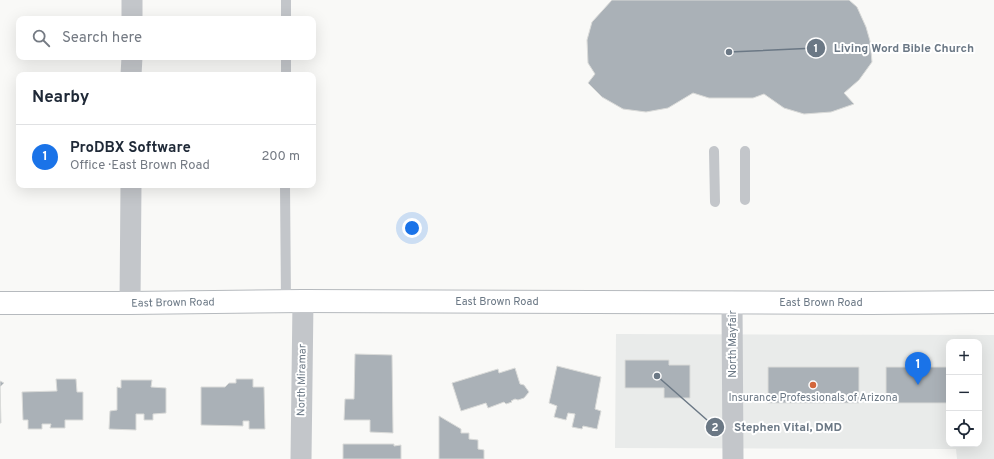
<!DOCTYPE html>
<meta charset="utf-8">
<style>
:root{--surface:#fff;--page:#f2f2f3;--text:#1f2937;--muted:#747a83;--line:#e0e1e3;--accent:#1a73e8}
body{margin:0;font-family:Overpass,sans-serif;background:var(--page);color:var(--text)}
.controls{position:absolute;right:12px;bottom:12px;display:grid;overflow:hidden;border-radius:8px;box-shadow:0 4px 16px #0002}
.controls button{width:36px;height:36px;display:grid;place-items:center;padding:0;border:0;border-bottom:1px solid var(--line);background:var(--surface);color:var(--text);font:20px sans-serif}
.you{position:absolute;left:412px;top:228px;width:14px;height:14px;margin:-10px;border:3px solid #fff;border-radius:50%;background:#1a73e8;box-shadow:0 0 0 6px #1a73e833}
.badge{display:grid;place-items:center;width:26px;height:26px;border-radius:50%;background:var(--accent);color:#fff;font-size:13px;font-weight:700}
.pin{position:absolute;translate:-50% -33px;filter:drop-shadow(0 1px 2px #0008)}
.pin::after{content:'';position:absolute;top:21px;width:14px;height:12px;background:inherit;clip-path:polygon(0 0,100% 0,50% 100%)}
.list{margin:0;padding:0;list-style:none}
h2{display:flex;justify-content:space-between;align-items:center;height:52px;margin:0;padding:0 16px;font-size:17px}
h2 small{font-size:13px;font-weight:400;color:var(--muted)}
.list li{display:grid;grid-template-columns:26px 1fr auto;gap:12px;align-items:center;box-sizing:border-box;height:64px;padding:0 16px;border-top:1px solid var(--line)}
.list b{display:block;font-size:15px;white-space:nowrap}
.list p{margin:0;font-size:13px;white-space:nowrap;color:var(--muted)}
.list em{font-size:13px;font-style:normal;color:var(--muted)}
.icon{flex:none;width:22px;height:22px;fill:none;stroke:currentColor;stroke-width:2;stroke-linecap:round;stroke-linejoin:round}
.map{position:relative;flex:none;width:994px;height:459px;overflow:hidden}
.search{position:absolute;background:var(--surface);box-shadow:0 4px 16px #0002;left:16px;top:16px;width:300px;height:44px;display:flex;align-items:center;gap:10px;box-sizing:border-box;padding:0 14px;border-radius:8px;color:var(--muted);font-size:15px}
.panel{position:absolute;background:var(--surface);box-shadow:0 4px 16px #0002;left:16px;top:72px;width:300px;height:116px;border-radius:8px}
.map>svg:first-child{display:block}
.built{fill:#e9ebea;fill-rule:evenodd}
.building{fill:#aab1b7;stroke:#dadbd9}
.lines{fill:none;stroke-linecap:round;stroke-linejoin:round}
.secondary-casing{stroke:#b6babe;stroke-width:24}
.service{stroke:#c3c6ca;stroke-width:10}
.minor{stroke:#c3c6ca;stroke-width:21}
.secondary{stroke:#fff;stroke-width:22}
.poi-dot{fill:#d3673c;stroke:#fff;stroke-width:1.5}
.labels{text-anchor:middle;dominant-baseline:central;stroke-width:4;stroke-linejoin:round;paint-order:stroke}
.street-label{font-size:11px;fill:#6b7885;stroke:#fff}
.poi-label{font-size:11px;fill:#6b7885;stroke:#fff}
.leader{fill:none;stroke:#6b7885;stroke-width:1.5}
.callout-dot{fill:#6b7885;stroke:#fff;stroke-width:1.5}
.mark-label{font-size:12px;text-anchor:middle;font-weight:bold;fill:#fff}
.callout-label{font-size:12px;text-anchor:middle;font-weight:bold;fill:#6b7885;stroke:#fff;stroke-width:4;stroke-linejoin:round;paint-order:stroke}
</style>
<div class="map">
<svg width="994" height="459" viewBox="0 0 994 459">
<rect width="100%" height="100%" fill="#f9f9f7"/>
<path class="built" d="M616 334 994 335V459H957L956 449 615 448ZM949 342H979V444H949Z"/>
<path class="building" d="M612 0H849L857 7 866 27 870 41 872 62 859 80 844 93 854 104 831 112 804 114 784 108 764 94 753 98H709L693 93 668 108 646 112 623 109 602 97 588 83 595 74 588 63 587 40 592 22Z
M355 354 392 355 393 433 370 432V420H344L345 399H354Z
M625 360H669V365H690V398H664V388H625Z
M557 366 601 377 595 409 601 411 597 429 583 426 582 429 572 427 575 414 568 413 566 420 554 417 557 406 549 403Z
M768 367H859V403H768Z
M886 367H949V403H886Z
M515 368 520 384 524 385 529 392 524 398 518 400 515 399 511 401 512 402 506 404 504 402 488 408 486 403 461 411 452 383 498 369 499 373Z
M56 379H76L77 392H83V420H65V428H50L51 424H42V429H28V420H23L22 392 57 391Z
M236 379H253V387H264L265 429H249V421H243V426L201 425V387H225L229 383H236Z
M121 380H152L151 387 166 388V413L153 414V420H144V414H136V430L109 429 110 411 117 410V387L121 388Z
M0 381 4 383 0 387 1 423H0Z
M439 416 461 429V433H469V439L478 440V449L484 450V459H439Z
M343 444H394V446L401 445V459H343Z"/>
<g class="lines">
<defs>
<path id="secondary" d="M0 303H130L303 301 871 303 994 302"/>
</defs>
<use href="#secondary" class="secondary-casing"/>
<path class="service" d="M286 19V0
M286 75V57
M714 151 715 202
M745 151V200
M285 185 286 302"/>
<path class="minor" d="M132 19V0
M131 75 132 57
M732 302 733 459
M130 303 131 185
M301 459 303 301"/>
<use href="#secondary" class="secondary"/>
</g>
<circle class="poi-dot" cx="813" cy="385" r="4"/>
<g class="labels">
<g class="street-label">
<text x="497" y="302">East Brown Road</text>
<text transform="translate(173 303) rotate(-1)">East Brown Road</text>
<text x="821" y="303">East Brown Road</text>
<text transform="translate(733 344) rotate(-90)">North Mayfair</text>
<text transform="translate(302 380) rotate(-89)">North Miramar</text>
</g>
<g class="poi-label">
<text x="813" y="398">Insurance Professionals of Arizona</text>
</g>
</g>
<path class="leader" d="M729 52L816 48M657 376L715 427"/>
<g class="callout-dot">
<circle cx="729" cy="52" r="4"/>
<circle cx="657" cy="376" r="4"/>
<circle cx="816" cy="48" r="10"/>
<circle cx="715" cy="427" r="10"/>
</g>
<g class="mark-label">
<text x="816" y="52">1</text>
<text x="715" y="431">2</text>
</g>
<g class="callout-label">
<text x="904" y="52">Living Word Bible Church</text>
<text x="788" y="431">Stephen Vital, DMD</text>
</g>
</svg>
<div class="controls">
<button>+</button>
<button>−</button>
<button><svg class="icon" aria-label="locate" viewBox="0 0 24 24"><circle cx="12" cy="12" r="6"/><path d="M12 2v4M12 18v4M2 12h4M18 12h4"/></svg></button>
</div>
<div class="you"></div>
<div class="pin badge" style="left:918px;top:385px">1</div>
<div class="search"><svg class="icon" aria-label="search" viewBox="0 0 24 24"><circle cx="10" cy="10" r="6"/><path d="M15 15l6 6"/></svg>Search here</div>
<section class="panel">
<h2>Nearby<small></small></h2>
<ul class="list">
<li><span class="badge">1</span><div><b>ProDBX Software</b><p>Office · East Brown Road</p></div><em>200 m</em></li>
</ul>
</section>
</div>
